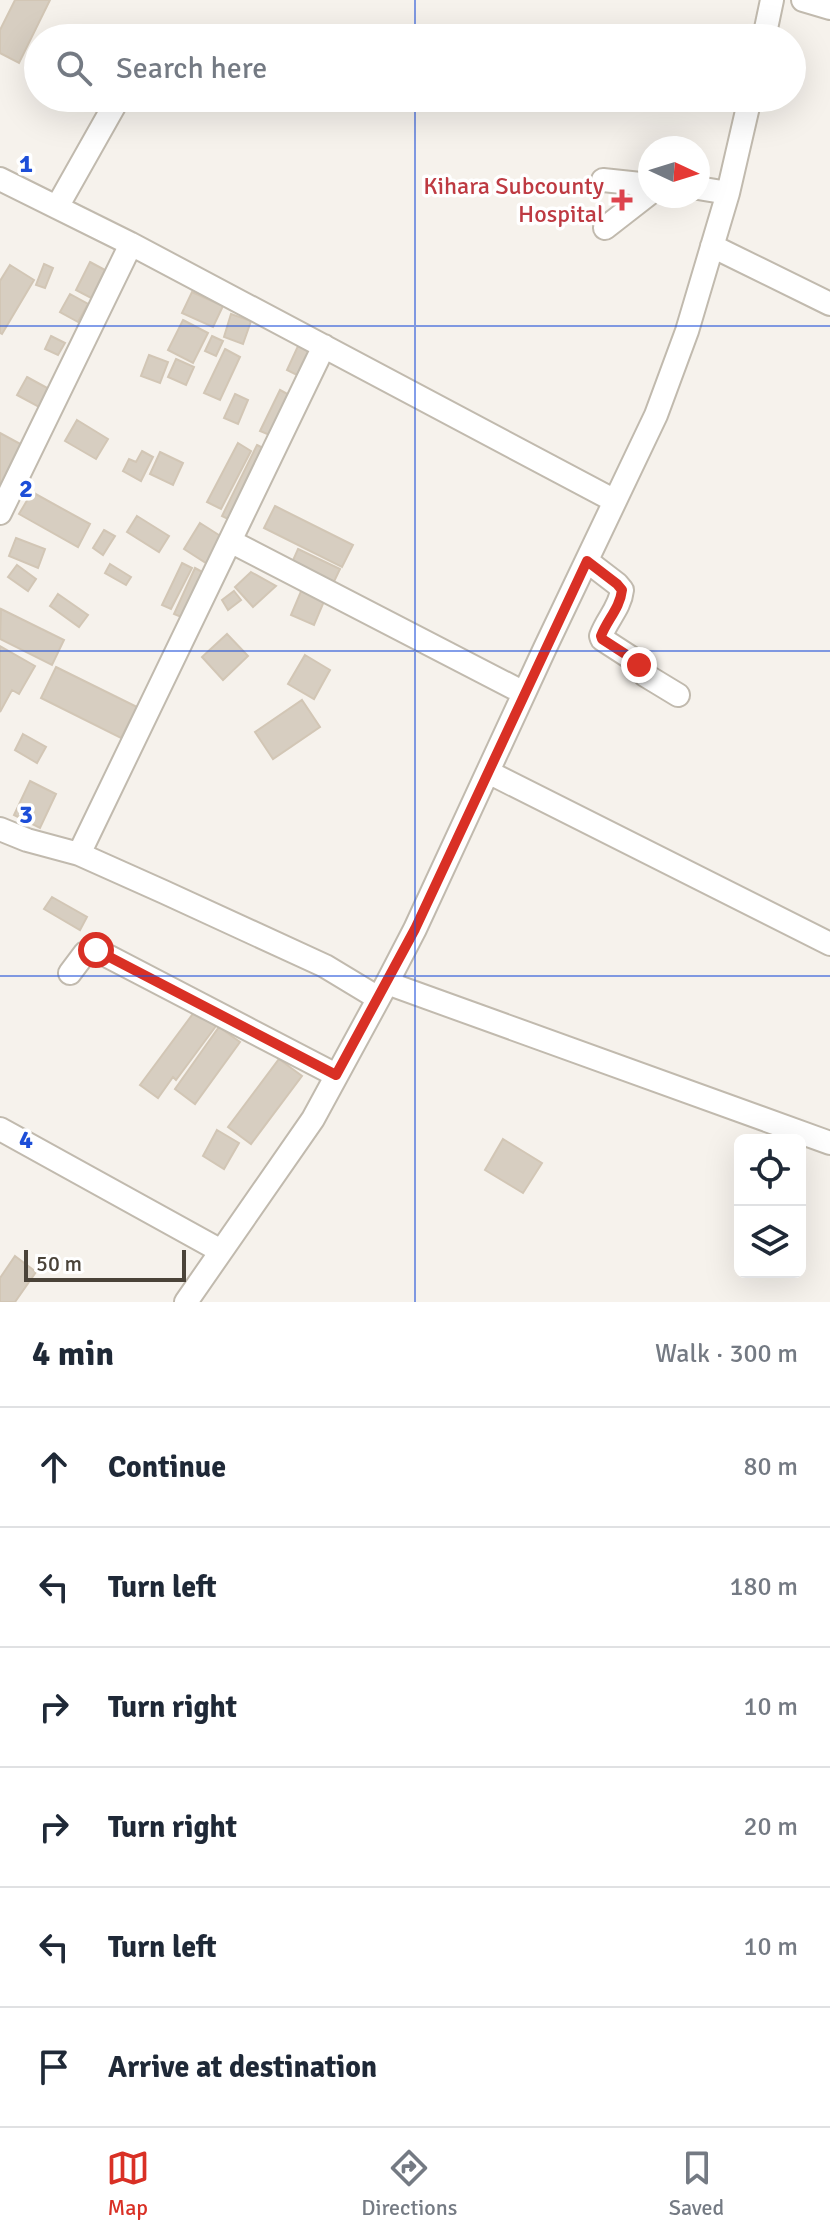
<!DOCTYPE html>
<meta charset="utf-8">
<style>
:root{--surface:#fff;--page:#f6f6f7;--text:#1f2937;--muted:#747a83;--line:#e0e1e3;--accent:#d93025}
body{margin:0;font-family:Signika,sans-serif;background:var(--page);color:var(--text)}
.controls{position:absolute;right:24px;bottom:24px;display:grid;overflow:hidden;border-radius:12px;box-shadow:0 8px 32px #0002}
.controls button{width:72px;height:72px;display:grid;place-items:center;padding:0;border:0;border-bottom:2px solid var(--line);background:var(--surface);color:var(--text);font:40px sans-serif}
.compass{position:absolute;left:638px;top:136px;width:72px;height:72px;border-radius:50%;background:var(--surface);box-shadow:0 8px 32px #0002;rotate:94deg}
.scale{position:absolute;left:24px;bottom:20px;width:162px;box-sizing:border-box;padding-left:8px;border:4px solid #4a4339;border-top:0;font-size:22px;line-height:28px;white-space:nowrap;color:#4a4339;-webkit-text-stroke:6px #fff;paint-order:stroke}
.stop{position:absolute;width:24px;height:24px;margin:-18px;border:6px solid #d93025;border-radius:50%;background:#fff}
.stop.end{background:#d93025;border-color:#fff;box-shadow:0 2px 8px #0008}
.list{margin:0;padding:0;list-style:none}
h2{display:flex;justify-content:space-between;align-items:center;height:104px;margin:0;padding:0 32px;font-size:34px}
h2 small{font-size:26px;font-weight:400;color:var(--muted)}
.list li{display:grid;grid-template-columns:52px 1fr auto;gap:24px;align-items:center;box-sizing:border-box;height:120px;padding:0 32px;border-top:2px solid var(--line)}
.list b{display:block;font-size:30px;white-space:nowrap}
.list em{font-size:26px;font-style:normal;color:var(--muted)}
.icon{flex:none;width:44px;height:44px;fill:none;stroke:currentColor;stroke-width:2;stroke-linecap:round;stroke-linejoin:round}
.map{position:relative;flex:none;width:830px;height:1302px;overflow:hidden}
.search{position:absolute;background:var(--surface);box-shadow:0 8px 32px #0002;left:24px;right:24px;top:24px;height:88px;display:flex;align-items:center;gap:20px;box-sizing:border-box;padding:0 28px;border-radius:44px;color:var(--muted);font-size:30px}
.sheet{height:824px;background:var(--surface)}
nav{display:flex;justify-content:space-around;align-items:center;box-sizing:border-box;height:112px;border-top:2px solid var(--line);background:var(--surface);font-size:22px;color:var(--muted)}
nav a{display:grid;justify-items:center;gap:4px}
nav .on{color:var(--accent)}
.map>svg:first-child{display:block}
.building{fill:#d7cec1;stroke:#d2c6b5;stroke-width:2}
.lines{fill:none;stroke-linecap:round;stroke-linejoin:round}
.minor-casing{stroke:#c1baae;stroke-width:26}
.minor{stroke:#fff;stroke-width:22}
.route{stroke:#d93025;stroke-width:10}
.grid{fill:none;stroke:#1d4ed8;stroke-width:2;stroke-opacity:0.55}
.health-dot{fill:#e0444e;stroke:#fff;stroke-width:3}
.labels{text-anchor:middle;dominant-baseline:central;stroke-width:7;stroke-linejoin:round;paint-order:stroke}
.health-label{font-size:24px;fill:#be3a42;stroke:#fff;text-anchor:end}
.grid-label{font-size:26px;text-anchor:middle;font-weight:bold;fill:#1d4ed8;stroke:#fff;stroke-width:7;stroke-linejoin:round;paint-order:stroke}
</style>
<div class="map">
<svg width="830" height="1302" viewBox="0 0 830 1302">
<rect width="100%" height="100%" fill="#f6f2ec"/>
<path class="building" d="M15 0H50L19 63 0 53V30Z
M90 262 105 270 91 298 76 290Z
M44 264 53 268 45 288 36 285Z
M10 265 34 280 2 334 0 333V281Z
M192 292 223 306 213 327 182 313Z
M70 294 88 304 78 322 60 312Z
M231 314 251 321 243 344 224 337Z
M183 320 208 333 193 363 168 350Z
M51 336 65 343 58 355 45 349Z
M212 336 223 341 216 356 205 351Z
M298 346 313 353 301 377 287 370Z
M225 349 240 357 220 400 204 393Z
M149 355 168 362 160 383 141 376Z
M176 359 194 367 186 385 168 377Z
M27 377 49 389 39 407 17 395Z
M280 390 291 396 272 436 260 431Z
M235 394 248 400 238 424 224 418Z
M77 420 108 439 96 459 65 441Z
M0 433 24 446 0 492Z
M238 443 251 451 221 509 207 502Z
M257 445 267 450 232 521 222 516Z
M142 451 153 457 141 481 123 471 129 459 136 462Z
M160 452 183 463 173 485 150 474Z
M32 492 90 524 78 547 19 514Z
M275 506 353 545 342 567 264 528Z
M137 516 169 536 159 552 127 532Z
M200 523 222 537 206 563 184 549Z
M104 530 115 536 103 555 93 548Z
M16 538 45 549 38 568 9 556Z
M298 549 340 569 331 588 290 567Z
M182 563 192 568 171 609 162 605Z
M110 564 131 577 126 585 105 573Z
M17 565 36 579 28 591 8 577Z
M195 568 206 574 186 619 174 614Z
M251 572 276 586 253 607 235 587Z
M302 589 325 599 314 625 291 615Z
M234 591 241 600 228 610 222 600Z
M58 594 88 615 79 627 50 606Z
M1 609 64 640 52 665 0 639Z
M227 634 248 656 223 680 202 657Z
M0 646 35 666 19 694 12 690 0 712Z
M305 655 330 670 314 699 288 684Z
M56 667 137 707 121 738 41 698Z
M302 700 320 727 273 759 255 732Z
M23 734 46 747 37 763 15 750Z
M30 781 56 794 40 828 14 815Z
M52 897 87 917 80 930 44 909Z
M195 1011 216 1026 176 1080 173 1077 158 1098 140 1085Z
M219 1027 240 1042 195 1104 175 1089Z
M279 1059 302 1076 251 1144 228 1127Z
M217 1130 239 1143 224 1169 203 1156Z
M503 1139 542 1163 523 1193 485 1170Z
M15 1256 36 1272 15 1302H0V1278Z"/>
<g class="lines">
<defs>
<path id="minor" d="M803 0 830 8
M764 38 772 0
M0 179 131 244 615 501
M603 180 650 185
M698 188 728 193
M57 207 114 106 115 98
M605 228 650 193
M712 246 830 304
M0 513 131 244
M230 541 524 693
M587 561 617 584 622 590C620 608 607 619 601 636L602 639 636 661 645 675 678 695
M488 772 830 944
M0 829 27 840 79 854 164 892 325 966 378 998
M79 854 324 346
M70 973 85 953 96 950 336 1075
M387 983 830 1143
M0 1129 221 1251
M186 1302 313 1119 387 983 415 929 545 648 656 415 687 331 728 193 750 98"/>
</defs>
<use href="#minor" class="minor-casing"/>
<use href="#minor" class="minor"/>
</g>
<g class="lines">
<path class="route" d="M96 950 336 1075 415 929 587 561 617 584 622 590C620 608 607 620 601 636L602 639 636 661 639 665"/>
</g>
<path class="grid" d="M415 0V38M415 98V1302M0 326H830M0 651H830M0 976H830"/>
<path class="health-dot" d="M618 188h8v8h8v8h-8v8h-8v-8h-8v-8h8z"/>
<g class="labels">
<g class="health-label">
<text x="604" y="186">Kihara Subcounty<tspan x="604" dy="28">Hospital</tspan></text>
</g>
</g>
<g class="grid-label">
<text x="26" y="172">1</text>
<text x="26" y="497">2</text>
<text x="26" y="823">3</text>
<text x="26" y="1148">4</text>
</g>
</svg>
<div class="controls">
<button><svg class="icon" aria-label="locate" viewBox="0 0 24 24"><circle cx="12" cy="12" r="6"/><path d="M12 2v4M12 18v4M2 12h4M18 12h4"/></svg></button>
<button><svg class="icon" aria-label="layers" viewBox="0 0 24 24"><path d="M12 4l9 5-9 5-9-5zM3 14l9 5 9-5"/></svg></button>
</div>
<svg class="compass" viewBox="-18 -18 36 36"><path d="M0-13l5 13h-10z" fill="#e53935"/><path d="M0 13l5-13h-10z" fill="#747a83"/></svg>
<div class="scale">50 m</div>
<div class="stop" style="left:96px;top:950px"></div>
<div class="stop end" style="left:639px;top:665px"></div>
<div class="search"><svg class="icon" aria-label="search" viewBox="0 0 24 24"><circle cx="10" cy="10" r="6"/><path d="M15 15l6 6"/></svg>Search here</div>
</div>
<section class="sheet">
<h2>4 min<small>Walk · 300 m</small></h2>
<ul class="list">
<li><svg class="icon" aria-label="ahead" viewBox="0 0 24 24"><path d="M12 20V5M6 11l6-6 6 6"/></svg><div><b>Continue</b></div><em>80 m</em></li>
<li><svg class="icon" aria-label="left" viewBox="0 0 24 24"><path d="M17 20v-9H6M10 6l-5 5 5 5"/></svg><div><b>Turn left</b></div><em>180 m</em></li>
<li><svg class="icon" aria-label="right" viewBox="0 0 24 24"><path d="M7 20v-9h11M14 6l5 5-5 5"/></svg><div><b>Turn right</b></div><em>10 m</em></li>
<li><svg class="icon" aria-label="right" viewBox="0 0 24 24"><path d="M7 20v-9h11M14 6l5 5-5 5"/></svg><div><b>Turn right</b></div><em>20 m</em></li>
<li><svg class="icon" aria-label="left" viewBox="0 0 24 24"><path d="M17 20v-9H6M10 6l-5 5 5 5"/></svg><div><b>Turn left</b></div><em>10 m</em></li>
<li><svg class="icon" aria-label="arrive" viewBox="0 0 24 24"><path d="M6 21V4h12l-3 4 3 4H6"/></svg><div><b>Arrive at destination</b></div></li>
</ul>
</section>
<nav>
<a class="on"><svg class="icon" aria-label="map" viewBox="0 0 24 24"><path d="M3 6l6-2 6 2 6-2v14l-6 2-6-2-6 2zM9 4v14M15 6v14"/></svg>Map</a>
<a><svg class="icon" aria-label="directions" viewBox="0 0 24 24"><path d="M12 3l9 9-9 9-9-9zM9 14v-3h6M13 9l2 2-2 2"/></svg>Directions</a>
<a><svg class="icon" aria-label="saved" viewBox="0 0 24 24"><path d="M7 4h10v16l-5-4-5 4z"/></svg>Saved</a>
</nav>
